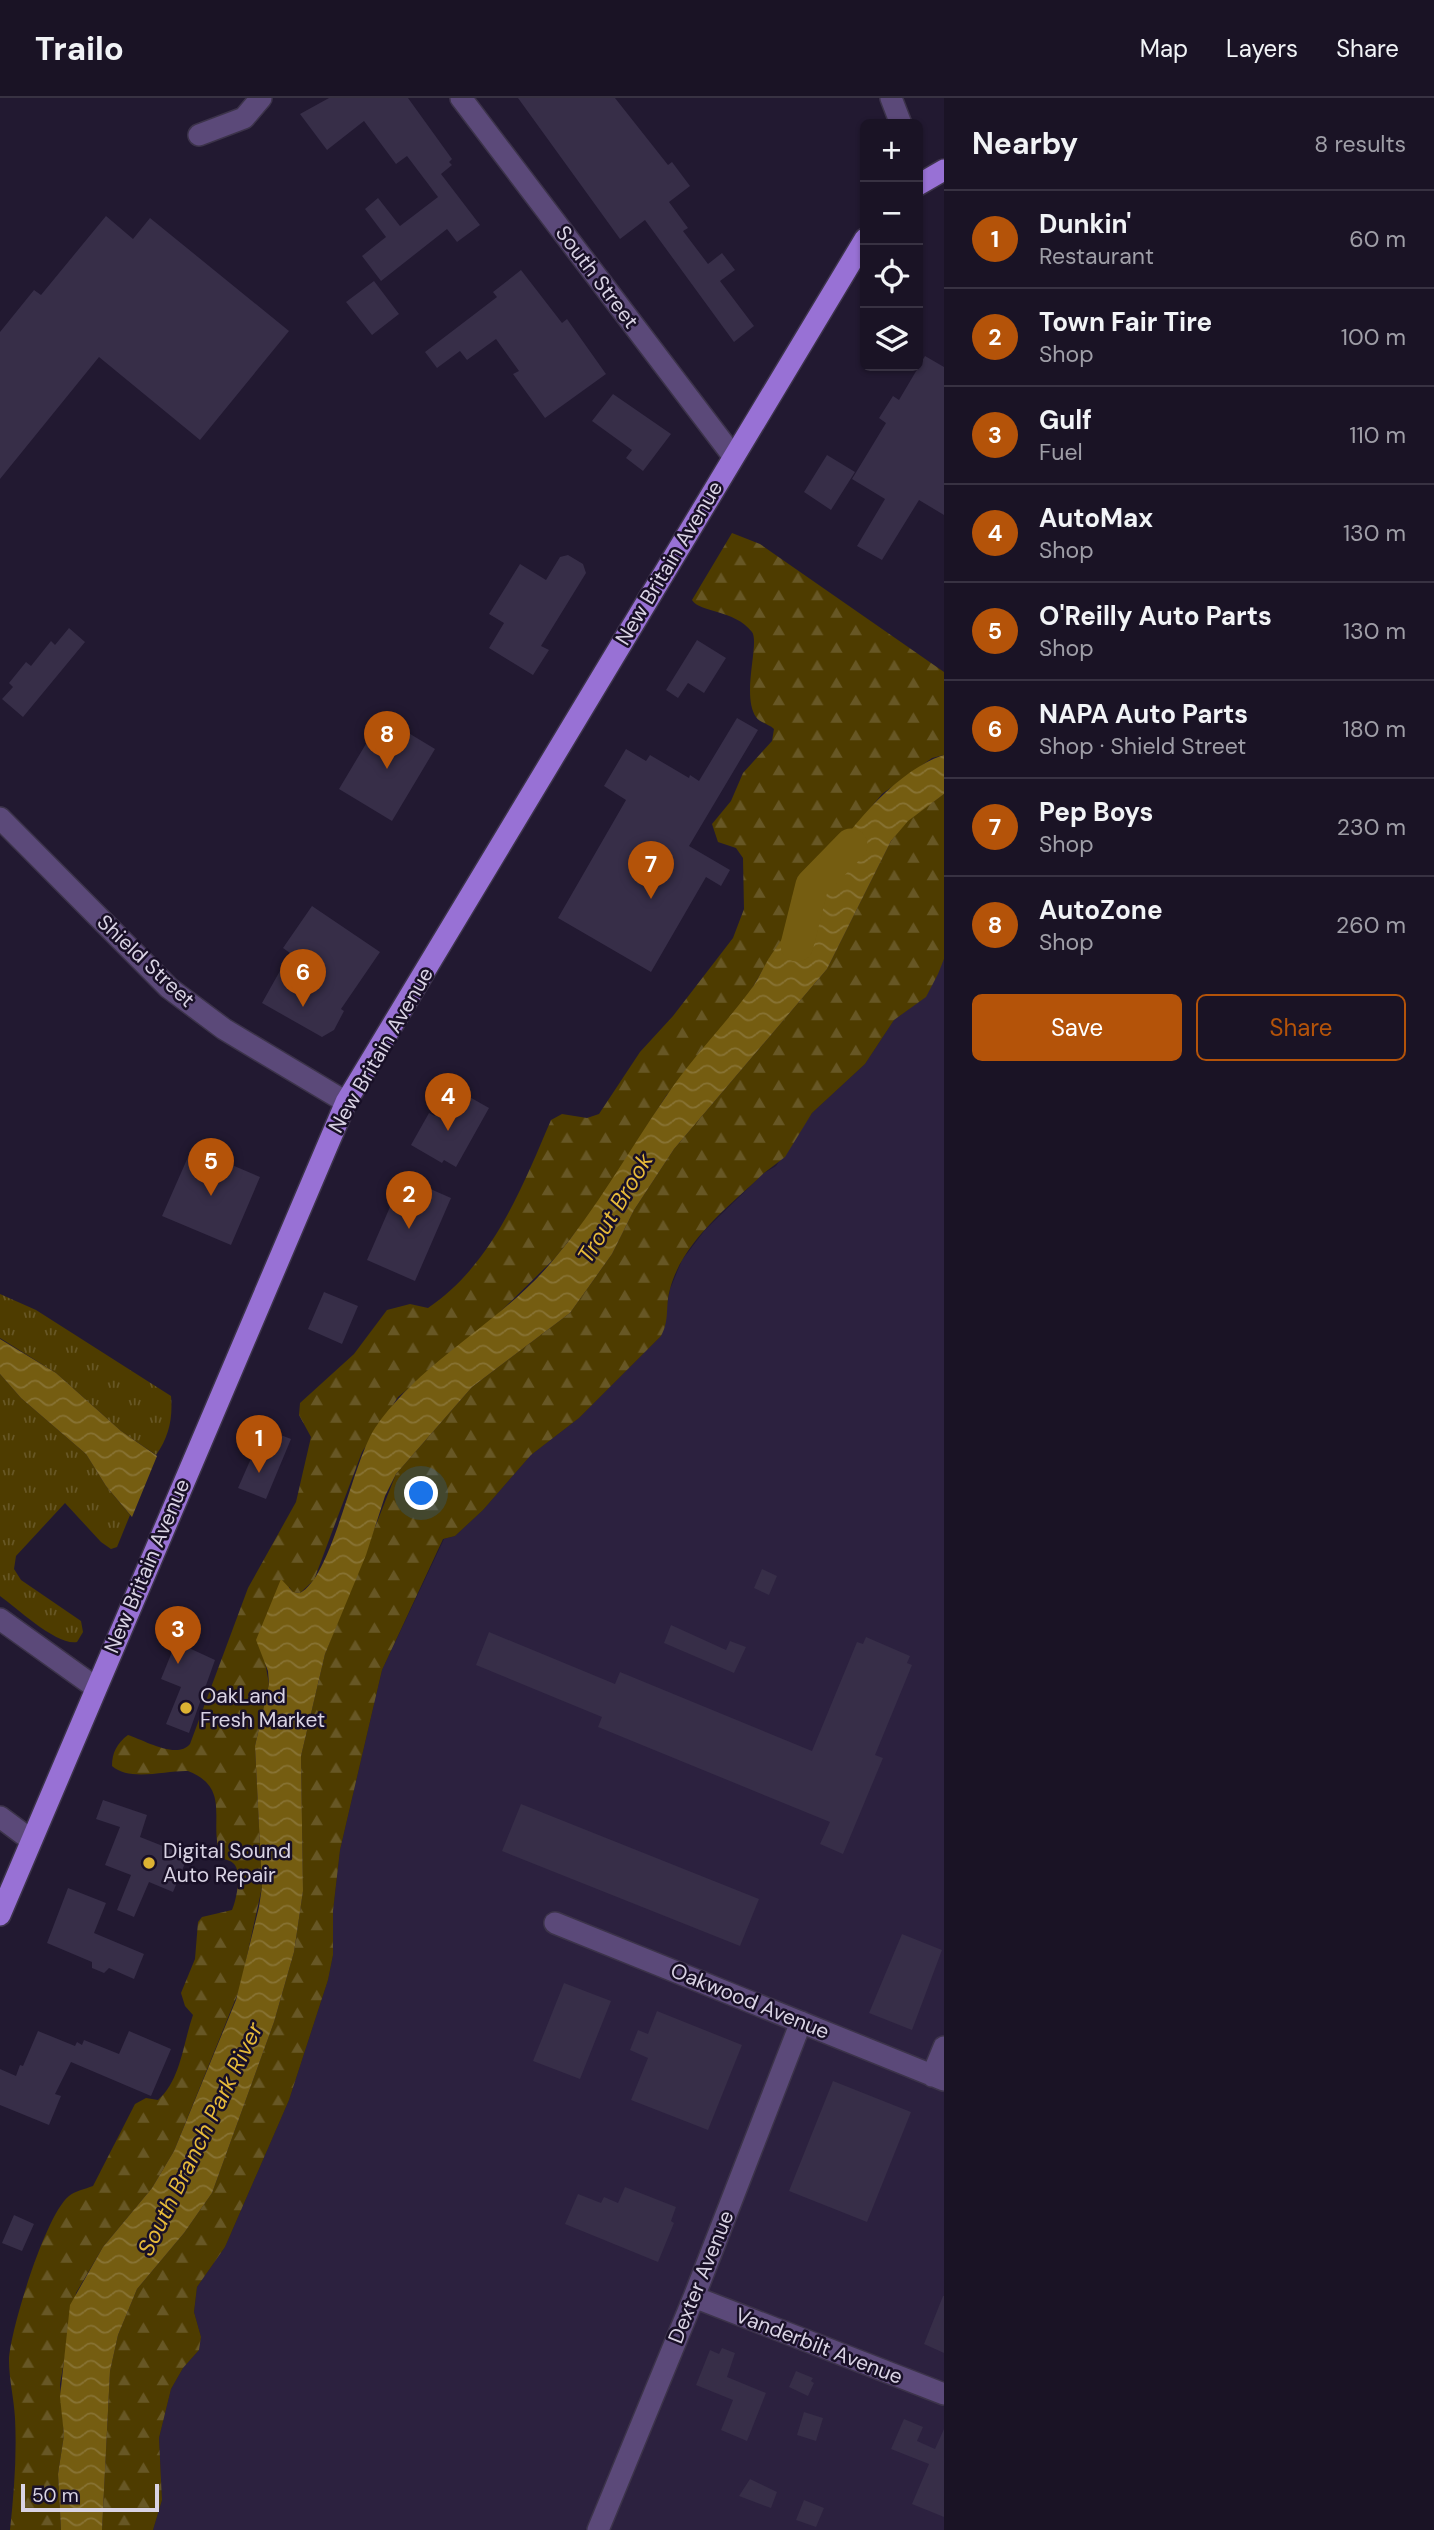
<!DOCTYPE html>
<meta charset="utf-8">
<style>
:root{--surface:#1a1325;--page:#272032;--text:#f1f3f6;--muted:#9f9ea7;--line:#383242;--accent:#b45309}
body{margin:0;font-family:"DM Sans",sans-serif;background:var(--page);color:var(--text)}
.controls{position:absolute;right:21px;top:21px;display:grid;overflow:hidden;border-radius:10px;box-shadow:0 2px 5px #0004}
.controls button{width:63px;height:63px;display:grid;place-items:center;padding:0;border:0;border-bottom:2px solid var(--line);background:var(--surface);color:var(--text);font:35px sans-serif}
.scale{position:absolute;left:21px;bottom:18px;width:138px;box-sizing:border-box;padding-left:7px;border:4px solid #d9d3e4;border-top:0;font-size:19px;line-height:24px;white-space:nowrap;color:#d9d3e4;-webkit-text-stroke:5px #191027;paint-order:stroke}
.you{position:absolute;left:422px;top:1396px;width:24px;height:24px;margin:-18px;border:5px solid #fff;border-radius:50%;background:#1a73e8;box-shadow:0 0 0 10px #1a73e833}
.badge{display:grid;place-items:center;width:46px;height:46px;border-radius:50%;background:var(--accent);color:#fff;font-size:23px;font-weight:700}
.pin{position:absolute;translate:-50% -58px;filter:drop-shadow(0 2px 4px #0008)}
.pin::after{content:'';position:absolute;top:37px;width:24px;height:21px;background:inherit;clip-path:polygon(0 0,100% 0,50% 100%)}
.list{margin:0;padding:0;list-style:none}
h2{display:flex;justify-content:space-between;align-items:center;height:91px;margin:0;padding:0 28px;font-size:30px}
h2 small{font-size:23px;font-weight:400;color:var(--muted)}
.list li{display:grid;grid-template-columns:46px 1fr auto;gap:21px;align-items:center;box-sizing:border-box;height:98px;padding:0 28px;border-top:2px solid var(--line)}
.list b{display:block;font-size:26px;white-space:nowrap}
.list p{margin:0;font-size:23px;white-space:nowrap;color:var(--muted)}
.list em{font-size:23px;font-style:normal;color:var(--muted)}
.actions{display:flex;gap:14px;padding:21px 28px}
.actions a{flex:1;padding:16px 0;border:2px solid var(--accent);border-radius:10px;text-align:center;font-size:24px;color:var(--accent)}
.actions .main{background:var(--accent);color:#fff}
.icon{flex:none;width:38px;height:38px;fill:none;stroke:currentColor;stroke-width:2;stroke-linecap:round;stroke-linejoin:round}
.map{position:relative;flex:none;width:944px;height:2432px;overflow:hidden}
header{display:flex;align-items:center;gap:42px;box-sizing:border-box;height:98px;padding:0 35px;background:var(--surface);border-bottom:2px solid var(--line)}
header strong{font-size:33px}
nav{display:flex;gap:38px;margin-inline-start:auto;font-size:24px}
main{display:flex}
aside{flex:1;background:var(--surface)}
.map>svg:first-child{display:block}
.built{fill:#2c213f}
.grass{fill:url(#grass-tufts)}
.forest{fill:url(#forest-firs)}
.water{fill:url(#water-waves)}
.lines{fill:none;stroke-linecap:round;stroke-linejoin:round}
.river{stroke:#755d11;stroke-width:33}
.building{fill:#372e48}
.minor-casing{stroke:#3c334a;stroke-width:24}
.major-casing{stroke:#3c334a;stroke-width:24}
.minor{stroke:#5b4979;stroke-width:21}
.major{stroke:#9871d5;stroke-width:21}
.poi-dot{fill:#dcb233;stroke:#191027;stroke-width:2.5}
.labels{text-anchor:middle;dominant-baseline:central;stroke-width:5;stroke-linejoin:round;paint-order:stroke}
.street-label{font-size:21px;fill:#d9d3e4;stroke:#191027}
.poi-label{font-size:21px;fill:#d9d3e4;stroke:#191027;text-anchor:start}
.water-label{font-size:23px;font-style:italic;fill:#e6ba3a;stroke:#191027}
</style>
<header>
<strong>Trailo</strong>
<nav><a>Map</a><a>Layers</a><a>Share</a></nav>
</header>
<main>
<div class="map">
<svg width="944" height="2432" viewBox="0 0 944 2432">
<defs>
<pattern id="grass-tufts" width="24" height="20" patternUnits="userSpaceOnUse" patternTransform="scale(1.75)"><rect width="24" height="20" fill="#4e3c00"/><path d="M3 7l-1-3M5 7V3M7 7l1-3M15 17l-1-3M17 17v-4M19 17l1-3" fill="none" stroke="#675725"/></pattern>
<pattern id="forest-firs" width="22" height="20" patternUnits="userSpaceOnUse" patternTransform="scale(1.75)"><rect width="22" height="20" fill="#4e3c00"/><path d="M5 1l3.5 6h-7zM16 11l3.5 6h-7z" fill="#675725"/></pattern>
<pattern id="water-waves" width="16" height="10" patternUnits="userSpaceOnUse" patternTransform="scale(1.75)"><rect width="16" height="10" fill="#755d11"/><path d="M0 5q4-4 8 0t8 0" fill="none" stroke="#887334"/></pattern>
</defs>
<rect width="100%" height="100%" fill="#221931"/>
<path class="built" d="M944 861V2432H153L162 2402 159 2340 171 2291 183 2270 199 2252 201 2239 194 2214 197 2189 225 2149 289 2002 328 1882 333 1857V1813L340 1752 382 1572 444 1441 455 1438 483 1412 531 1357 579 1320 661 1238 670 1191 682 1162 705 1132 764 1075 776 1068 812 1015 865 966 894 922 925 899Z"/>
<path class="grass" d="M0 1196 36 1212 171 1298C173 1320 169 1339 156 1357L121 1333 56 1275 0 1240Z
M0 1276 21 1300 86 1356 106 1388 130 1417 117 1449 111 1451 101 1444 65 1405 16 1458 14 1471 21 1482 81 1523 83 1534 77 1544C57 1548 17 1510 0 1498Z"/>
<path class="forest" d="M732 435 760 446 944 574V657L932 660 882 696 859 724 830 764 807 807 770 859 750 894 666 998 597 1107 555 1160 490 1224 398 1299 362 1354 314 1482 300 1495 293 1494 289 1489 265 1564 269 1586 255 1648 262 1789 240 1890 174 2053 152 2090 103 2149 76 2195 60 2286 64 2337 58 2376 61 2432H10C14 2395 17 2357 15 2320 14 2301 9 2281 9 2262 10 2232 46 2116 69 2098 75 2093 85 2091 93 2088L135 2006 146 2000 158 2002C181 1982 183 1945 193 1917L185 1908 181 1895 195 1861 198 1824 202 1819 232 1812C236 1803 243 1773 233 1765 230 1762 226 1762 222 1760 206 1727 234 1691 188 1673 167 1672 130 1684 112 1668 112 1655 117 1645 128 1637 144 1642 177 1662 190 1646L248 1490 296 1404 311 1339 299 1317 300 1305 354 1256 387 1212 410 1206 428 1210C492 1167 522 1090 551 1022L562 1016 587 1020 599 1016 640 954 673 918 733 840 744 811 743 760 736 750 718 744 712 726 731 703 743 675 772 643 774 631C769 626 760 625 756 619 741 597 760 545 752 534 734 511 700 515 692 502Z
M944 696V861L938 876 926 899 894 922 865 966 812 1015 785 1059 764 1075C730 1108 683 1142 670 1191 665 1208 670 1222 661 1238L579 1320 531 1357 483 1412 455 1438 443 1441 382 1572 340 1752 333 1813V1857L328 1882 289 2002 225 2149 197 2189 194 2214 201 2239 199 2252 183 2270 171 2291 159 2340 162 2402 153 2432H102L110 2273 118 2237 137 2191 184 2135 212 2095 274 1924 294 1854 303 1793 301 1658 325 1556 396 1376 472 1289 570 1215 612 1156 634 1112 674 1051 827 871 891 743 907 723Z"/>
<path class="water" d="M944 657V696L908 723 891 743 827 871 674 1051 634 1112 612 1156 570 1215 472 1289 396 1376 385 1398 366 1457 325 1556 301 1658 303 1793 294 1854 274 1924 212 2095 184 2135 137 2191 118 2237 110 2273 102 2432H61L58 2376 64 2337 60 2299 70 2207 103 2149 152 2090 174 2053 236 1902 259 1809 262 1789 255 1648 269 1586 268 1573 256 1542 281 1481 293 1494 300 1495C332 1479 352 1365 375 1330 422 1261 502 1225 555 1160 597 1110 628 1054 665 1000 690 962 722 930 749 894 758 883 763 869 771 857 782 840 795 825 806 809 811 801 813 792 817 784 840 739 895 672 944 657Z
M0 1241 56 1275 121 1333 157 1358 132 1419 106 1388 86 1356 21 1300 0 1276Z"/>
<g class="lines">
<path class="river" d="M797 847 812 787 851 747"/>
</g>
<path class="building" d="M329 0H408L452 61 449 64 452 67 441 76 480 127 457 144 447 131 381 183 362 158 386 139 365 111 378 100 400 128 438 99 407 58 396 66 364 23 327 52 300 16Z
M518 0H615L668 67 672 64 690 88 669 104 688 130 683 133 708 166 722 155 735 172 720 183 754 228 734 244 645 122 620 141Z
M106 118 133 141 150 120 289 233 200 342 99 259 0 381V234L34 192 41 197Z
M521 172 562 225 567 221 606 276 545 320 513 276 519 273 496 241 467 262 460 253 437 270 425 254 497 199 493 194Z
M374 183 399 216 372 237 346 204Z
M925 258 944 269V417L919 402 882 462 857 448 885 401 852 381 886 325 879 320 893 298 899 302Z
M613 296 671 336 643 373 626 360 632 352 592 323Z
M827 357 855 374 831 412 804 394Z
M568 457 583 466 586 475 541 548 549 552 533 577 489 550 504 525 489 516 520 466 546 482 560 459Z
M69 530 85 544 23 619 2 601 13 589 9 585 26 564 31 568 51 543 55 547Z
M697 542 726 560 704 595 688 585 678 600 666 592Z
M382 619 435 651 392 723 339 691Z
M737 620 758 632 689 748 730 772 721 788 706 779 651 874 558 820 626 702 604 688 626 651 646 663 650 657 689 680 690 677 699 683Z
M312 808 380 854 341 911 344 913 334 932 322 939 262 905 290 855 283 850Z
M452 989 489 1010 456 1069 444 1062 442 1065 411 1047 429 1015 435 1018Z
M192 1050 260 1079 231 1147 162 1118Z
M403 1079 451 1100 415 1183 367 1162Z
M324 1194 358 1208 342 1246 308 1231Z
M268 1332 291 1341 266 1401 238 1390 253 1356 257 1358Z
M762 1471 777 1478 769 1497 754 1490Z
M671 1527 726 1552 730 1543 746 1549 734 1575 664 1545Z
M489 1534 615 1586 620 1574 812 1653 857 1544 863 1546 866 1539 910 1558 907 1565 912 1567 875 1657 883 1660 843 1756 820 1746 830 1724 598 1629 602 1619 476 1567Z
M176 1544 215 1562 189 1635 166 1626 181 1589 161 1581Z
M103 1702 147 1717 140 1739 188 1758 173 1794 149 1784 134 1819 117 1812 131 1777 105 1767 120 1729 96 1721Z
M521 1706 759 1801 740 1848 502 1753Z
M68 1790 106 1805 94 1835 144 1856 134 1881 109 1870 104 1875 92 1870V1864L47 1845Z
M902 1836 942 1852 912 1932 869 1915Z
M564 1885 611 1903 580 1981 533 1963Z
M657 1913 742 1947 708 2032 631 2002 648 1960 630 1952 638 1932 648 1936Z
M38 1933 75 1948 77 1944 82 1947 84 1942 119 1956 129 1933 171 1951 151 1998 71 1964 55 1996 61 1998 49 2027 0 2007V1971L16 1978 20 1967 23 1968Z
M833 1983 911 2014 867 2124 789 2093Z
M625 2089 676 2109 671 2123 674 2125 658 2164 565 2126 578 2096 601 2105 604 2099 618 2105Z
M14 2117 34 2126 22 2153 2 2145Z
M943 2198H944V2255L924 2246Z
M722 2250 735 2255 727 2279 766 2295 747 2343 721 2332 733 2302 696 2287 710 2252 719 2256Z
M796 2273 813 2280 811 2283 814 2285 808 2298 789 2289Z
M804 2314 823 2320 816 2343 797 2337Z
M904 2321 923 2329 917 2343 935 2351 944 2331V2419L912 2406 929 2366 891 2351Z
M750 2381 777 2394 771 2410 739 2398Z
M804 2402 824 2410 816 2429 796 2422Z"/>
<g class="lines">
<defs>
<path id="minor" d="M461 0 733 358
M891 0 901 26
M199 37 244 20 261 0
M0 720 169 890 224 931 346 1004
M0 1521 95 1589
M0 1719 31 1742
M555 1825 944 1982
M932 1978 944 1949
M694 2199 944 2296
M598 2432 694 2199 801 1924"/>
<path id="major" d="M918 87 944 72
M0 1817 346 1004 865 141"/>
</defs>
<use href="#minor" class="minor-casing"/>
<use href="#major" class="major-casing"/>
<use href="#minor" class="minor"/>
<use href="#major" class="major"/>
</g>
<g class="poi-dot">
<circle cx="186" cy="1610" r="7"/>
<circle cx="149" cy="1765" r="7"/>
</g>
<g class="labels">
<g class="street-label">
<text transform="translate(597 179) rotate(53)">South Street</text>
<text transform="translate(669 465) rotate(-59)">New Britain Avenue</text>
<text transform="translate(146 863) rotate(43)">Shield Street</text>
<text transform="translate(381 952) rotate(-60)">New Britain Avenue</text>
<text transform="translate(147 1468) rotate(-67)">New Britain Avenue</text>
<text transform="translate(750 1903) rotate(22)">Oakwood Avenue</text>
<text transform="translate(701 2179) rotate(-68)">Dexter Avenue</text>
<text transform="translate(819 2248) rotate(21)">Vanderbilt Avenue</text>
</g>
<g class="poi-label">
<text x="200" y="1598">OakLand<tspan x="200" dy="24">Fresh Market</tspan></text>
<text x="163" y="1753">Digital Sound<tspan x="163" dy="24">Auto Repair</tspan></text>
</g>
<g class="water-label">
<text transform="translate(615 1110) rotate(-59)">Trout Brook</text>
<text transform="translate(200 2041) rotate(-64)">South Branch Park River</text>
</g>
</g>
</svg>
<div class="controls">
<button>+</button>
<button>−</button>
<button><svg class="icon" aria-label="locate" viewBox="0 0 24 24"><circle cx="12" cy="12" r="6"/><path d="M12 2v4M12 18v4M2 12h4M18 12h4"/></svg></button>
<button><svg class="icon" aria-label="layers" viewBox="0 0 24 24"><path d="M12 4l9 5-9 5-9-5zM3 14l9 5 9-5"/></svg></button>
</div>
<div class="scale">50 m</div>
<div class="you"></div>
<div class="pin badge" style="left:259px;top:1375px">1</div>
<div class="pin badge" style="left:409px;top:1131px">2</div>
<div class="pin badge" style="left:178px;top:1566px">3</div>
<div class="pin badge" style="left:448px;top:1033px">4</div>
<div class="pin badge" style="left:211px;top:1098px">5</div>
<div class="pin badge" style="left:303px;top:909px">6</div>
<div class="pin badge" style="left:651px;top:801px">7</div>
<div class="pin badge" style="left:387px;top:671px">8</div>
</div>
<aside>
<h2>Nearby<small>8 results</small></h2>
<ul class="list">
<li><span class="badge">1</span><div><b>Dunkin'</b><p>Restaurant</p></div><em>60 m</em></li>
<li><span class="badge">2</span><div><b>Town Fair Tire</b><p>Shop</p></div><em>100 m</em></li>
<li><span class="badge">3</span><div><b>Gulf</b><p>Fuel</p></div><em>110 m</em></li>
<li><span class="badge">4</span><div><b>AutoMax</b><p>Shop</p></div><em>130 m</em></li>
<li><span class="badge">5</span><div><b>O'Reilly Auto Parts</b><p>Shop</p></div><em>130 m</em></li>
<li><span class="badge">6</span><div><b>NAPA Auto Parts</b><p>Shop · Shield Street</p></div><em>180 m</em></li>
<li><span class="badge">7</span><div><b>Pep Boys</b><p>Shop</p></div><em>230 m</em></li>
<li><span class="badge">8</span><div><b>AutoZone</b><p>Shop</p></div><em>260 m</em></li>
</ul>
<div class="actions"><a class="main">Save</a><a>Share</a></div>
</aside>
</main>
